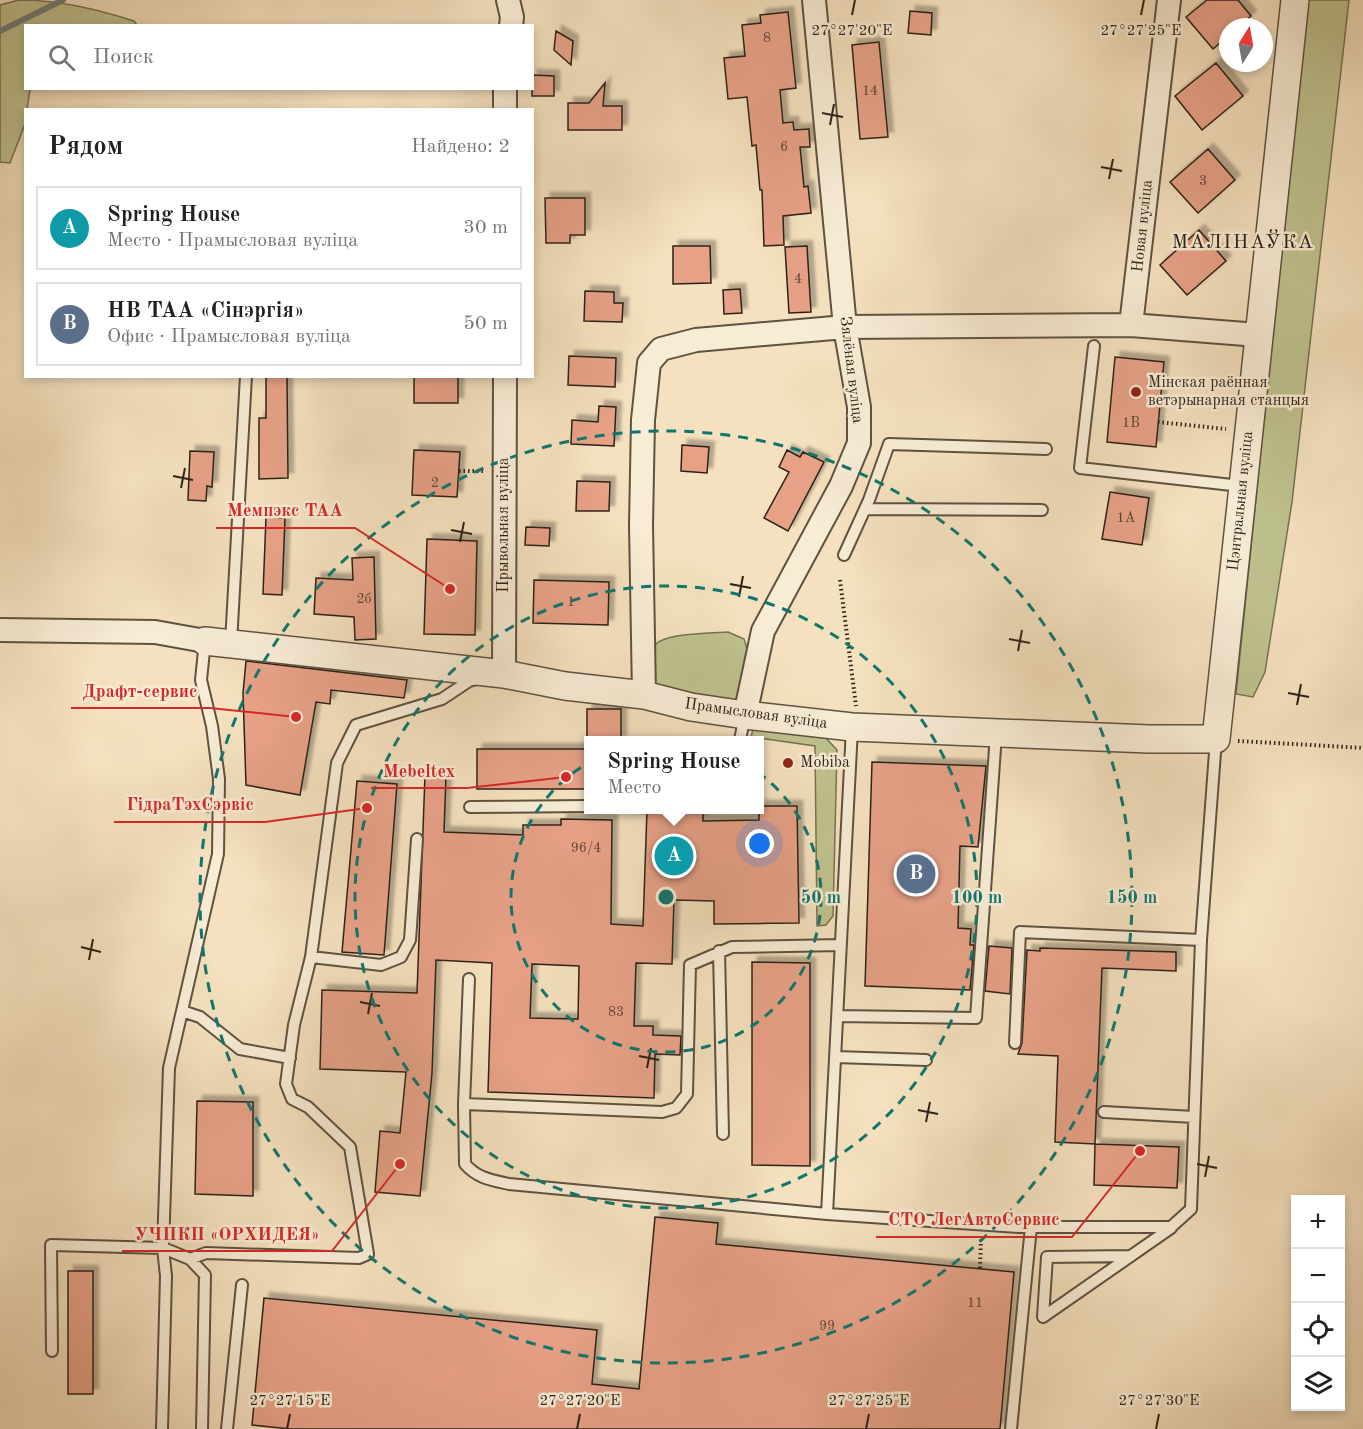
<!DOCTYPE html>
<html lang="ru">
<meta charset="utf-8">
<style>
:root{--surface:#fff;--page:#f6f6f6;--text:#202124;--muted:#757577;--line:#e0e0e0;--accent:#1a73e8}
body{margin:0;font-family:"Old Standard TT",serif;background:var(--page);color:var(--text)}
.controls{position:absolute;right:18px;bottom:18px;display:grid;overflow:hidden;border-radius:0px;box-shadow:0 3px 9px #0003}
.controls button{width:54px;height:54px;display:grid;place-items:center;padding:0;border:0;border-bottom:2px solid var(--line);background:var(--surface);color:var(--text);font:30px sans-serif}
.compass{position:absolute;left:1219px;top:18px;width:54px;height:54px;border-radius:50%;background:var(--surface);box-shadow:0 3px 9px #0003;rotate:11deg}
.you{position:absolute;left:760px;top:844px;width:21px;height:21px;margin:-15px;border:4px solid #fff;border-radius:50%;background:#1a73e8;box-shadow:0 0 0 9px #1a73e833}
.badge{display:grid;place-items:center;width:39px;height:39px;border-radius:50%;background:var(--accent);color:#fff;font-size:20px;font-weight:700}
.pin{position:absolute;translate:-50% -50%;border:3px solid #fff;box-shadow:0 2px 6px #0006}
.popup{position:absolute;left:584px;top:736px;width:180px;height:78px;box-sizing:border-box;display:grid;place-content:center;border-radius:0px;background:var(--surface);filter:drop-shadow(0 2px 4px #0005);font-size:20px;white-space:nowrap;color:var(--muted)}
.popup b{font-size:22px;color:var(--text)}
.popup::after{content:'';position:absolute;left:50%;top:100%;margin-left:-12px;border:12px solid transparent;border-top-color:var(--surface)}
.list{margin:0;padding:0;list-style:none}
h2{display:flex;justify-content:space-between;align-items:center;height:78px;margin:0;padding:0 24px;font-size:26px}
h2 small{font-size:20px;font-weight:400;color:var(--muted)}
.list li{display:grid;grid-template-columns:39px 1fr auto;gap:18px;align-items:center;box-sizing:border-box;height:84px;margin:0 12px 12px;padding:0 12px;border:2px solid var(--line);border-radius:0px}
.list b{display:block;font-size:22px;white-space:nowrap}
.list p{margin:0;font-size:20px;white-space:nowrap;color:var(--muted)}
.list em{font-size:20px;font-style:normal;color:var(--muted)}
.icon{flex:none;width:33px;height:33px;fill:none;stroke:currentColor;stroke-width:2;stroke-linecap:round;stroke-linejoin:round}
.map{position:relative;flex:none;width:1363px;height:1429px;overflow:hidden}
.search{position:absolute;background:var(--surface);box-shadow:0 3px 9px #0003;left:24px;top:24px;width:510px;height:66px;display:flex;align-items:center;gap:15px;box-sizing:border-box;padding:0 21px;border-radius:0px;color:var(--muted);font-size:22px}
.panel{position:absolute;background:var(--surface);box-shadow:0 3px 9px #0003;left:24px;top:108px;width:510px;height:270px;border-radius:0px}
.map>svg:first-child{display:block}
.green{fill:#bfc28f;stroke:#767253;stroke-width:1.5}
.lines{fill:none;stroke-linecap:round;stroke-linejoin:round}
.stream{stroke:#727e7a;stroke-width:6}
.building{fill:#e7a187;stroke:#2c2217;stroke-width:1.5;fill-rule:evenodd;filter:url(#shadow)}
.service-casing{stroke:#5e5241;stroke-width:14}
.minor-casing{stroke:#5e5241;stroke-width:26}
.tertiary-casing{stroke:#5e5241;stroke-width:30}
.path{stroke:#2c2217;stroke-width:4;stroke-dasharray:1.5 3;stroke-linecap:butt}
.service{stroke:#f8ecd5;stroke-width:10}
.minor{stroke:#f8ecd5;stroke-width:22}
.tertiary{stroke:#f8ecd5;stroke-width:27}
.ticks{fill:none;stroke:#2c2217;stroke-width:2}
.ring{fill:none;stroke:#0f766e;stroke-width:3;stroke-dasharray:10 8}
.poi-dot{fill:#8f2418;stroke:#f8ecd5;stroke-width:2}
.labels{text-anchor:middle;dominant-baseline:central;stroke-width:5;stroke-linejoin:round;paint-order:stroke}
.number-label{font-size:14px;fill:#5b4233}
.street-label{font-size:16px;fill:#2c2217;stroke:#f8ecd5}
.poi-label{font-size:16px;fill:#2c2217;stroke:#f8ecd5;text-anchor:start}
.quarter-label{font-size:20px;letter-spacing:1.5px;fill:#2c2217;stroke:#f8ecd5}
.ticks-label{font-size:15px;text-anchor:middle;fill:#2c2217;stroke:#f8ecd5;stroke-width:5;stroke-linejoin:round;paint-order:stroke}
.centre{fill:#0f766e;stroke:#f8ecd5;stroke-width:3}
.ring-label{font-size:18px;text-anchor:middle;font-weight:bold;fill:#0f766e;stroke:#f8ecd5;stroke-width:5;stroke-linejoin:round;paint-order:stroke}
.leader{fill:none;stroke:#d62828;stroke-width:2}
.callout-dot{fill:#d62828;stroke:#f8ecd5;stroke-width:2}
.callout-label{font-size:18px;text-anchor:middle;font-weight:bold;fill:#d62828;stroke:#f8ecd5;stroke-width:5;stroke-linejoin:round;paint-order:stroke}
</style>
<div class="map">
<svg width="1363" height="1429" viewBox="0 0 1363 1429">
<defs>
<filter id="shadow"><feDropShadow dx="5.5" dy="-5.5" stdDeviation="1.5" flood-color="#0004"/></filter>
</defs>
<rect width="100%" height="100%" fill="#f5e1bf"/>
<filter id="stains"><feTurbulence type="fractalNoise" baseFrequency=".00333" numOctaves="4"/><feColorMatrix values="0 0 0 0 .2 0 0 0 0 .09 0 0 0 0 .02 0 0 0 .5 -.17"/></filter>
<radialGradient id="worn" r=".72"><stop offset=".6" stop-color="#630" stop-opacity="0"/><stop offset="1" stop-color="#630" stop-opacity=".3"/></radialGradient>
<path class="green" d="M19 0C59 0 96 9 134 21L137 25 26 26V88L30 89 25 124 10 163 0 162V5Z
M1307 0H1349L1292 502 1265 672 1253 697 1236 694Z
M728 632 744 639C752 661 748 686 735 705L661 690 650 682C651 671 649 655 655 645 664 633 713 633 728 632Z
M753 729 824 736 837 750 833 916 826 925 817 926 815 746 751 737Z"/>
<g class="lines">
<path class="stream" d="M0 31 63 0"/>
</g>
<path class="building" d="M1207 0H1238L1251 16 1238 27H1228V36L1213 49 1186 17Z
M910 11 932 13 931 35 908 33Z
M788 12 796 88 780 90 783 123 793 122 794 130 809 129 810 147H800L804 187 808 186 811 213 783 216 784 245 764 246 762 190H760L756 145 752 146 747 97 728 99 724 58 745 56 742 25 761 23 760 15Z
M556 31 573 41 571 65 554 50Z
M879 42 888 137 860 139 852 45Z
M1216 63 1243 96 1202 130 1175 96Z
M532 75 554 76V96H532Z
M605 83 603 106H622V130H568V103H589Z
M1208 149 1235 180 1198 213 1170 182Z
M545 198H585V235H570V243H546Z
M1199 230 1226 261 1187 295 1160 265Z
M673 246H710L711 283 673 284Z
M807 246 811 312 789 313 785 247Z
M740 289 742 313 724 314 723 290Z
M585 291 614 292V303H623L622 322 584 321Z
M569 356 616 358 615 387 568 385Z
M1115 357 1164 362 1156 447 1107 442Z
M266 376H287L288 478 259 479V418H266Z
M414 376H458V403H414Z
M599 406 616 407 614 446 571 444 572 420 598 422Z
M682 445 709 447 707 473 681 471Z
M414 450 460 452 457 497 412 495Z
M787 450 800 457 803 452 824 462 788 531 764 518 789 472 779 467Z
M190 451 214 452 212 487 207 486 206 501 188 500Z
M577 481 610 482 609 511H576Z
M1110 492 1149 498 1142 545 1102 539Z
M266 517 285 518 282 595 263 594Z
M526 527 550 528 549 546 525 545Z
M427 539 477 541 475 635 424 634Z
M374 557 376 639 355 640 354 617 314 614 316 578 353 580 352 558Z
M534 580 609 582 608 625 533 623Z
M246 661 407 680 404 698 331 690 330 704 316 702 300 795 246 785 243 693Z
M587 709H621V741H587Z
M477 749H588V789H477Z
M872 762 986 766 978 847 960 846 958 928 971 929 970 945H974L970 990 865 986Z
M425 775 446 776 444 832 523 835V825H561V819L612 820 611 924 643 926 647 810 703 812V821L759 820V806H797L799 923 714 924V901L674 900 672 964 636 963 634 1026H653V1035L681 1036 680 1055 655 1054 654 1098 488 1092 492 963 436 960 432 1073 420 1196 375 1192 380 1131 400 1133 406 1072 320 1069 322 990 417 993ZM532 964 579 966 578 1019 530 1018Z
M357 781 397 784 384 955 342 952Z
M989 946 1012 948 1010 994 985 991Z
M1040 948 1176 952V971L1102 968 1095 1144 1055 1142 1058 1056 1018 1054 1022 1043 1027 950 1040 951Z
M752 962 810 963V1166L752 1165Z
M197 1101 253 1102V1196L195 1194Z
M1095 1144 1179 1147 1177 1188 1094 1185Z
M655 1217 718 1223 716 1244 1014 1272 1000 1429H290L252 1425 264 1298 597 1330 592 1384 639 1389Z
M68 1271H93V1394H68Z"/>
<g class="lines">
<defs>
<path id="service" d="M1094 346 1080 468 1241 486
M865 509 1042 510
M844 555 869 500 889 444 1046 449
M205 641 201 680 212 726 219 779 218 854 182 1011 200 1017 240 1049 290 1058
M231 643 246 376
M740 740 745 715
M470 807 588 806
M719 951 723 1134
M311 957 381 965 401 957 410 940 417 839
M469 979 464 1104 465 1164C477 1178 491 1180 509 1184L827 1214 1019 1227H1171L1191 1209 1201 940 1216 739
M838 1016 976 1018 996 734
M1015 1043 1020 932 1201 940
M836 1057 926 1060
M464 1104 662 1112 676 1108 687 1094 690 965 732 947 841 945
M1104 1112 1194 1117
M827 1214 852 728
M1130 1256 1047 1257 1043 1317 1171 1228
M190 1259 206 1253 359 1258 368 1254 350 1147 308 1107 292 1099 286 1084 294 1025 311 957 337 763 356 725 442 699 469 681 477 679
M52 1351 51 1245 163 1248 190 1259 205 1275 202 1429
M162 1429 166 1276 163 1248 169 1068 182 1011
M227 1429 242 1285
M1011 1429 1031 1227"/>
<path id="minor" d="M508 0 512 17 511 26
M505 110V88
M1131 325 1169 0
M0 630 155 632 205 641
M504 674 505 376
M644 695 641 525 643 420 649 363 661 349 696 340 845 327 1131 325 1258 335
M745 715 763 631 841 486 859 443V407L845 327 814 0"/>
<path id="tertiary" d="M205 641 504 674 565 686 644 695 691 707 745 715 852 727 1149 739H1216L1295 0"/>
</defs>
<use href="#service" class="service-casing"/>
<use href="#minor" class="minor-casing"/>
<use href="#tertiary" class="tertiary-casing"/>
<path class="path" d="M1158 422 1226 429
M459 471H484
M840 580 856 706
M1238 741 1363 748
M980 1268 981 1239"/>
<use href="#service" class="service"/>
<use href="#minor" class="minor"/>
<use href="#tertiary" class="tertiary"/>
</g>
<path class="ticks" d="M852 15 855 0M1141 15 1144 0M822 113 843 117M830 125 834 104M1101 167 1122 171M1109 179 1113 159M173 476 193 480M181 488 185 468M451 530 472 534M460 542 464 522M730 584 751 588M739 597 743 576M1009 639 1030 643M1018 651 1022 630M1288 693 1309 697M1297 705 1301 684M81 947 101 952M89 960 93 939M360 1002 380 1006M368 1014 372 993M639 1056 659 1060M647 1068 651 1048M918 1110 938 1114M926 1122 930 1102M1197 1164 1217 1168M1205 1177 1209 1156M287 1429 290 1414M577 1429 580 1414M866 1429 869 1414M1156 1429 1159 1414"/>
<g class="ring">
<circle cx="666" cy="897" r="155"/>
<circle cx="666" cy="897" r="311"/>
<circle cx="666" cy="897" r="466"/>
</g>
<g class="poi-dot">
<circle cx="1136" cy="392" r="6"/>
<circle cx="788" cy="763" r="6"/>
</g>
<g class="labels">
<g class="number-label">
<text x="767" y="38">8</text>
<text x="870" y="91">14</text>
<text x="784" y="147">6</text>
<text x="1203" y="181">3</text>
<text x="798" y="279">4</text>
<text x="1131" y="423">1В</text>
<text x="435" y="483">2</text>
<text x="1126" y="518">1А</text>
<text x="364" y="599">2б</text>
<text x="571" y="602">1</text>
<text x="586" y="848">96/4</text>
<text x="616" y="1012">83</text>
<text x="975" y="1303">11</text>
<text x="827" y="1326">99</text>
</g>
<g class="street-label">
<text transform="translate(1143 226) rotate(-84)">Новая вуліца</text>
<text transform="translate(851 370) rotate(83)">Зялёная вуліца</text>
<text transform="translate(1241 501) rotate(-84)">Цэнтральная вуліца</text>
<text transform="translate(504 525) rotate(-90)">Прывольная вуліца</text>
<text transform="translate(756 714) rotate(8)">Прамысловая вуліца</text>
</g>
<g class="poi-label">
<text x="1148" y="383">Мінская раённая<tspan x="1148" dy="18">ветэрынарная станцыя</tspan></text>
<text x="800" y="763">Mobiba</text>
</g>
<g class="quarter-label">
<text x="1243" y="243">МАЛІНАЎКА</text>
</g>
</g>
<g class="ticks-label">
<text x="852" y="35">27°27'20"E</text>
<text x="1141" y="35">27°27'25"E</text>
<text x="290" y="1405">27°27'15"E</text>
<text x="580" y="1405">27°27'20"E</text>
<text x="869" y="1405">27°27'25"E</text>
<text x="1159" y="1405">27°27'30"E</text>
</g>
<circle cx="666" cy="897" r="9" class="centre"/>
<g class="ring-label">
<text x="821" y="903">50 m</text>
<text x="977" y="903">100 m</text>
<text x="1132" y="903">150 m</text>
</g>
<path class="leader" d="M450 589L355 528H216M296 717L210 708H71M566 777L467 788H371M367 808L265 822H114M1140 1151L1072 1237H876M400 1164L332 1251H122"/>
<g class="callout-dot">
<circle cx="450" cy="589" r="6"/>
<circle cx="296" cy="717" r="6"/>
<circle cx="566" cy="777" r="6"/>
<circle cx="367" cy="808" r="6"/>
<circle cx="1140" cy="1151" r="6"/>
<circle cx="400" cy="1164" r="6"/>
</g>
<g class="callout-label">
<text x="285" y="516">Мемпэкс ТАА</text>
<text x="140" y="697">Драфт-сервис</text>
<text x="419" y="777">Mebeltex</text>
<text x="190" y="810">ГідраТэхСэрвіс</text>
<text x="974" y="1225">СТО ЛегАвтоСервис</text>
<text x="227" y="1240">УЧПКП «ОРХИДЕЯ»</text>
</g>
<rect width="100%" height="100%" filter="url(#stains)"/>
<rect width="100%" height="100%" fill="url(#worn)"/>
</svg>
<div class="controls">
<button>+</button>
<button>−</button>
<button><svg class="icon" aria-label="locate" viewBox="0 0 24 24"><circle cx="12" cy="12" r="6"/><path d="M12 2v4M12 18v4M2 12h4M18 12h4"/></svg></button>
<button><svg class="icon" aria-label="layers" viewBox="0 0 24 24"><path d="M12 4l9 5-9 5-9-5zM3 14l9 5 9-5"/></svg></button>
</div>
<svg class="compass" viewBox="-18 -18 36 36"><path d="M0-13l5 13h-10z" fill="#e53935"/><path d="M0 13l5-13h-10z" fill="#757577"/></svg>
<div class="you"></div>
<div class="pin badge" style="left:674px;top:856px;background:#0f9aa8">A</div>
<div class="popup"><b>Spring House</b>Место</div>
<div class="pin badge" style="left:916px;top:874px;background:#5c6f8a">B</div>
<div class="search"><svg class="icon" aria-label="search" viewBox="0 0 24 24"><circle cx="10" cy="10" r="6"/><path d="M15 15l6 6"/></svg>Поиск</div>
<section class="panel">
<h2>Рядом<small>Найдено: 2</small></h2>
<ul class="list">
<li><span class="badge" style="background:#0f9aa8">A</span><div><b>Spring House</b><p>Место · Прамысловая вуліца</p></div><em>30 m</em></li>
<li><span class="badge" style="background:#5c6f8a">B</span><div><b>НВ ТАА «Сінэргія»</b><p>Офис · Прамысловая вуліца</p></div><em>50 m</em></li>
</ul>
</section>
</div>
